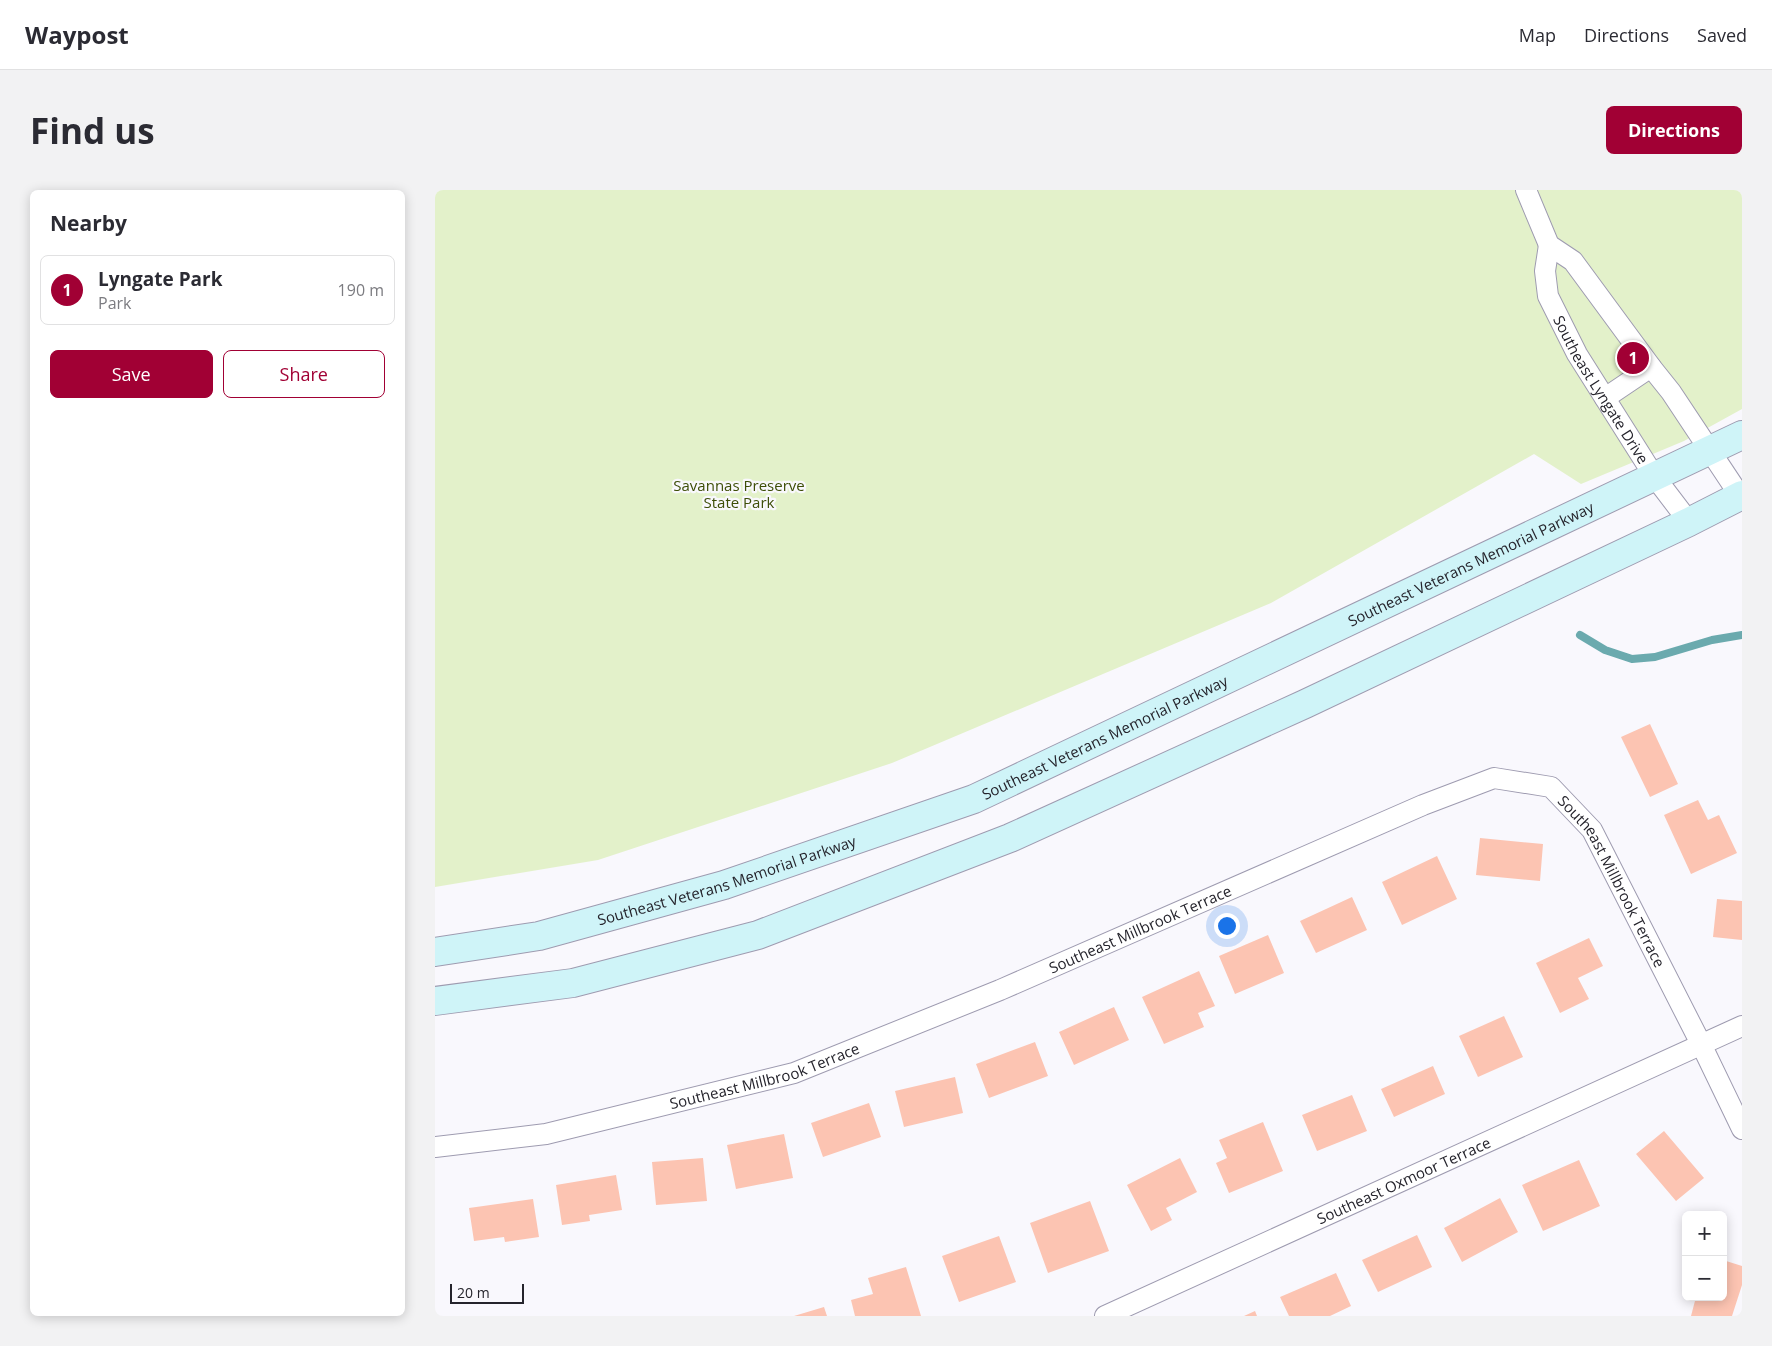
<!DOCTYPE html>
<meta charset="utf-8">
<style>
:root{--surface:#fff;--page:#f2f2f3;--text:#2b2b33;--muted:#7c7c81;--line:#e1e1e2;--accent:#a10034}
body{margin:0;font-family:"Open Sans",sans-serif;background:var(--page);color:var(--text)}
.controls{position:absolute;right:15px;bottom:15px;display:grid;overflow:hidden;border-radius:8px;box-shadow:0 2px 12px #0003}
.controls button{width:45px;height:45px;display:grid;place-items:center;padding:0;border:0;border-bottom:1px solid var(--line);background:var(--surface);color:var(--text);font:25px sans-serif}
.scale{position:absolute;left:15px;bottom:12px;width:74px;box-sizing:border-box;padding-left:5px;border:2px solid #25242c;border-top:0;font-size:14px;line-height:18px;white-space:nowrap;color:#25242c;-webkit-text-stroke:4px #f9f8fd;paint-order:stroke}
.you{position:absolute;left:791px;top:735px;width:18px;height:18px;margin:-12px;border:4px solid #fff;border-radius:50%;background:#1a73e8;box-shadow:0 0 0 8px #1a73e833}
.badge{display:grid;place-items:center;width:32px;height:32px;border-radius:50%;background:var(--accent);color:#fff;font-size:16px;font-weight:700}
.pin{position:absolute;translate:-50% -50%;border:2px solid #fff;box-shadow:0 1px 5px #0006}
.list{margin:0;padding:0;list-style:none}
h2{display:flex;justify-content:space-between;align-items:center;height:65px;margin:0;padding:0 20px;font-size:21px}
h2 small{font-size:16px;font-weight:400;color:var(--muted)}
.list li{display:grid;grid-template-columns:32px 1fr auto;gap:15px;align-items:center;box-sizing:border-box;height:70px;margin:0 10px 10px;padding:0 10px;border:1px solid var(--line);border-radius:8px}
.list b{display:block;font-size:19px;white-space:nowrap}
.list p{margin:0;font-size:16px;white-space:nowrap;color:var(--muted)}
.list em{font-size:16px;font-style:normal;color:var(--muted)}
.actions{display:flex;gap:10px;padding:15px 20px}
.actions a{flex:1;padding:11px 0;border:1px solid var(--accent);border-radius:8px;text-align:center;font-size:18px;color:var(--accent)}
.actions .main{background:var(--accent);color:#fff}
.map{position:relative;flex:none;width:1307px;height:1126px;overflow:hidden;border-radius:8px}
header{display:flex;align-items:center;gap:30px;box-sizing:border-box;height:70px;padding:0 25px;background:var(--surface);border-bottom:1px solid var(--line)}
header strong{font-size:24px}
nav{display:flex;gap:28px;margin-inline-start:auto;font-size:18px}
.intro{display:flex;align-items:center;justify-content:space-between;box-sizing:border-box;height:120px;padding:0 30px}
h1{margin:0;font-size:35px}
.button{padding:12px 22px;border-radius:8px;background:var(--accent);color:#fff;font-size:18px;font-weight:700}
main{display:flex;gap:30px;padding:0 30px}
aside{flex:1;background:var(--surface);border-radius:8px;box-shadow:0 2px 12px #0003}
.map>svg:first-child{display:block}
.green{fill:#e3f1ca}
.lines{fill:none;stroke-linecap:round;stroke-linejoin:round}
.stream{stroke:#6baaae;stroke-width:8}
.building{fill:#fcc4b2}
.street-casing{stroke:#9e9bb0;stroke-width:22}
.secondary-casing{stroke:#9e9bb0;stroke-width:30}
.street{stroke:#fff;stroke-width:20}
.secondary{stroke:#cff4f8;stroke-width:28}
.labels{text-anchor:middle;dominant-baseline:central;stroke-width:4.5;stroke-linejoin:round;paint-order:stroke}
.street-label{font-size:15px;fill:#25242c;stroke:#f9f8fd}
.park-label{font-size:15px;fill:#3d4e07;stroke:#f9f8fd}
</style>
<header>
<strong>Waypost</strong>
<nav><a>Map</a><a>Directions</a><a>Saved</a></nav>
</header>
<div class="intro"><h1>Find us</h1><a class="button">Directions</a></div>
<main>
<aside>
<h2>Nearby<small></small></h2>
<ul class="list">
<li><span class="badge">1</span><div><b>Lyngate Park</b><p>Park</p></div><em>190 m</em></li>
</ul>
<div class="actions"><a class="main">Save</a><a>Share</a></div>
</aside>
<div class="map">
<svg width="1307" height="1126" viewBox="0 0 1307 1126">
<rect width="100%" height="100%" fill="#f9f8fd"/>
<path class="green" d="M0 0H1307V219L1249 251 1146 294 1099 264 836 413 457 573 163 670 0 697Z"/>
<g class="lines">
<path class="stream" d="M1145 445 1170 460 1197 469 1220 467 1277 450 1307 445"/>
</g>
<path class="building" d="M1215 534 1243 594 1215 607 1186 547Z
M1263 610 1273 630 1284 625 1302 663 1256 684 1229 625Z
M1045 648 1108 654 1105 691 1041 685Z
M1002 666 1022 709 967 735 947 692Z
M917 707 932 740 881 763 865 731Z
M1282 709 1307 711V750L1278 747Z
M833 745 849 783 800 804 784 766Z
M1154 748 1168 776 1143 788 1154 809 1125 823 1101 773Z
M764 781 780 816 763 823 769 837 729 854 707 807Z
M679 817 694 850 639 875 624 842Z
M1069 826 1088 867 1043 887 1024 846Z
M600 852 613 886 554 908 541 874Z
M998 876 1010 904 959 927 946 899Z
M520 887 528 923 469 937 460 901Z
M917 905 932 941 882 961 867 925Z
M434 913 446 947 388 967 376 933Z
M828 932 848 981 794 1003 781 973 792 968 784 950Z
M1229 941 1269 988 1241 1011 1201 964Z
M349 944 358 988 301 999 292 955Z
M268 968 272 1011 221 1015 217 972Z
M745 968 762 1002 731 1018 737 1030 716 1041 692 995Z
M1144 970 1165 1016 1108 1041 1087 995Z
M181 985 187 1020 154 1025 155 1031 127 1035 121 995Z
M1065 1008 1083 1042 1027 1072 1009 1038Z
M98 1009 104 1047 70 1052 69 1047 39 1051 34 1018Z
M655 1011 674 1061 613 1083 595 1033Z
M982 1045 997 1077 943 1102 927 1070Z
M564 1046 581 1092 524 1112 507 1066Z
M1288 1070 1307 1076V1095L1297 1126H1256L1261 1107H1288Z
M471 1077 486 1126H420L416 1110 438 1104 433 1088Z
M901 1083 916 1116 895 1126H854L845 1107Z
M389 1117 392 1126H359Z
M820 1121 822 1126H809Z"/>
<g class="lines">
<defs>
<g id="street">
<path d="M1091 0 1114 55 1138 71 1216 177 1236 202 1305 306"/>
<path id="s1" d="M1114 55 1110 81 1113 106 1142 164 1219 286 1254 332"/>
<path d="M1170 208 1216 177"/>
<path id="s2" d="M0 957 111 944 359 883 565 800 988 615 1059 588 1116 597 1157 640 1266 854 1307 939"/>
<path id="s3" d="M670 1126 1307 836"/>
</g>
<g id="secondary">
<path id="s4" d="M0 762 104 746 289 695 539 609 1307 245"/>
<path d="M0 811 138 793 323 745 575 648 870 514 1254 332 1307 305"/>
</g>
</defs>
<use href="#street" class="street-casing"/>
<use href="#secondary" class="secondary-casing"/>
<use href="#street" class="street"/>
<use href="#secondary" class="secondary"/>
</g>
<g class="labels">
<g class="street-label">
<text stroke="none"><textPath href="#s1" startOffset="159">Southeast Lyngate Drive</textPath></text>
<text stroke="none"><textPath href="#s4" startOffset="1111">Southeast Veterans Memorial Parkway</textPath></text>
<text stroke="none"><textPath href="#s4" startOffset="706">Southeast Veterans Memorial Parkway</textPath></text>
<text stroke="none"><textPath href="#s4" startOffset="301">Southeast Veterans Memorial Parkway</textPath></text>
<text stroke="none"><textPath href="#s2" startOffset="1298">Southeast Millbrook Terrace</textPath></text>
<text stroke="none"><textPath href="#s2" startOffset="742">Southeast Millbrook Terrace</textPath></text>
<text stroke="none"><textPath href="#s2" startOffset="338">Southeast Millbrook Terrace</textPath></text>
<text stroke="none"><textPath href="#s3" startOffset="328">Southeast Oxmoor Terrace</textPath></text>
</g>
<g class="park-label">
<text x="304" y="295">Savannas Preserve<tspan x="304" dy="17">State Park</tspan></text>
</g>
</g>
</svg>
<div class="controls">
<button>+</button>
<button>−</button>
</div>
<div class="scale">20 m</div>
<div class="you"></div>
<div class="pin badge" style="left:1198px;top:168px">1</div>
</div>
</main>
